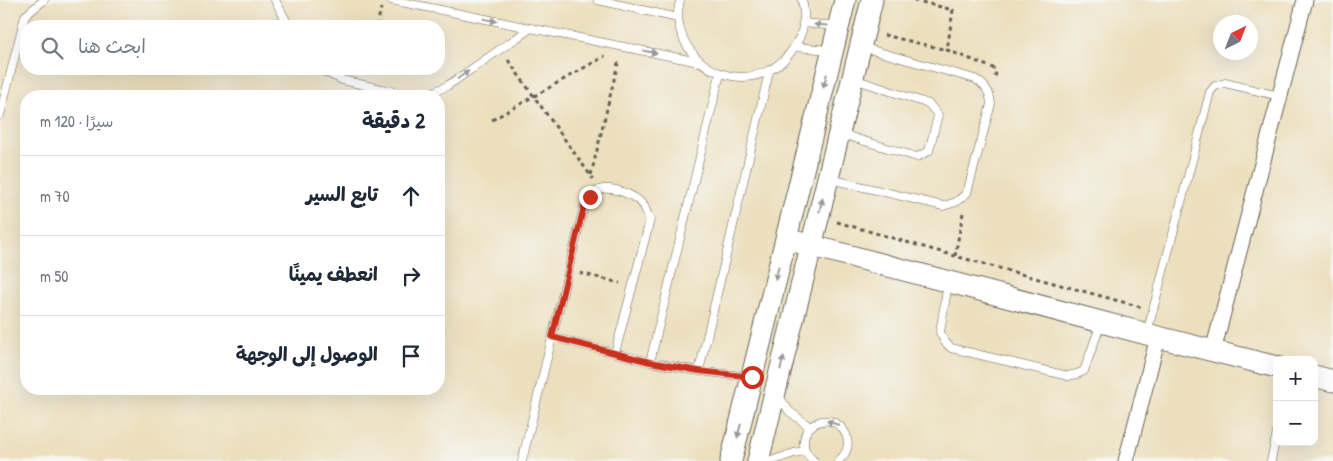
<!DOCTYPE html>
<html lang="ar">
<meta charset="utf-8">
<style>
:root{--surface:#fff;--page:#f6f6f7;--text:#1f2937;--muted:#747a83;--line:#e0e1e3}
body{margin:0;font-family:"Patrick Hand","Playpen Sans Arabic",sans-serif;background:var(--page);color:var(--text);direction:rtl}
.controls{position:absolute;right:15px;bottom:15px;display:grid;overflow:hidden;border-radius:10px;box-shadow:0 5px 20px #0002}
.controls button{width:45px;height:45px;display:grid;place-items:center;padding:0;border:0;border-bottom:1px solid var(--line);background:var(--surface);color:var(--text);font:25px sans-serif}
.compass{position:absolute;left:1213px;top:15px;width:45px;height:45px;border-radius:50%;background:var(--surface);box-shadow:0 5px 20px #0002;rotate:42deg}
.stop{position:absolute;width:15px;height:15px;margin:-11px;border:4px solid #c8321e;border-radius:50%;background:#fff}
.stop.end{background:#c8321e;border-color:#fff;box-shadow:0 1px 5px #0008}
.list{margin:0;padding:0;list-style:none}
h2{display:flex;justify-content:space-between;align-items:center;height:65px;margin:0;padding:0 20px;font-size:21px}
h2 small{font-size:16px;font-weight:400;color:var(--muted)}
.list li{display:grid;grid-template-columns:32px 1fr auto;gap:15px;align-items:center;box-sizing:border-box;height:80px;padding:0 20px;border-top:1px solid var(--line)}
.list b{display:block;font-size:19px;white-space:nowrap}
.list em{font-size:16px;font-style:normal;color:var(--muted)}
.icon{flex:none;width:28px;height:28px;fill:none;stroke:currentColor;stroke-width:2;stroke-linecap:round;stroke-linejoin:round}
.map{position:relative;flex:none;width:1333px;height:461px;overflow:hidden;direction:ltr}
.search{position:absolute;background:var(--surface);box-shadow:0 5px 20px #0002;left:20px;top:20px;width:425px;height:55px;display:flex;align-items:center;gap:12px;box-sizing:border-box;padding:0 18px;border-radius:20px;color:var(--muted);font-size:19px}
.panel{position:absolute;background:var(--surface);box-shadow:0 5px 20px #0002;left:20px;top:90px;width:425px;height:305px;border-radius:20px;direction:rtl}
.map>svg:first-child{display:block}
.lines{fill:none;stroke-linecap:round;stroke-linejoin:round}
.lane-casing{stroke:#656054;stroke-width:9}
.street-casing{stroke:#656054;stroke-width:17}
.secondary-casing{stroke:#656054;stroke-width:23}
.path{stroke:#656054;stroke-width:3;stroke-dasharray:4 4;stroke-linecap:butt}
.lane{stroke:#fff;stroke-width:8}
.street{stroke:#fff;stroke-width:15}
.secondary{stroke:#fff;stroke-width:21}
.oneway{fill:#999}
.route{stroke:#c8321e;stroke-width:6}
</style>
<div class="map">
<svg width="1333" height="461" viewBox="0 0 1333 461">
<rect width="100%" height="100%" fill="#f6f6f2"/>
<filter id="ink" filterUnits="userSpaceOnUse"><feTurbulence type="fractalNoise" baseFrequency=".02" numOctaves="2"/><feDisplacementMap in="SourceGraphic" scale="10" xChannelSelector="R" yChannelSelector="G"/><feConvolveMatrix kernelMatrix="1 2 1 2 8 2 1 2 1" color-interpolation-filters="sRGB"/></filter>
<filter id="wash" filterUnits="userSpaceOnUse"><feTurbulence type="fractalNoise" baseFrequency=".0096" numOctaves="4" result="noise"/><feDisplacementMap in="SourceGraphic" scale="20" xChannelSelector="R" yChannelSelector="G"/><feGaussianBlur stdDeviation="1.12" result="paint"/><feColorMatrix in="noise" values="0 0 0 0 0 0 0 0 0 0 0 0 0 0 0 0 0 1.4 0 .05"/><feComposite in="paint" operator="in"/></filter>
<g filter="url(#wash)">
<rect width="100%" height="100%" fill="#ecdfbd"/>
</g>
<g filter="url(#ink)">
<g class="lines">
<defs>
<path id="lane" d="M275 0 289 26
M391 0 699 62
M598 0 678 18
M680 0C679 6 677 13 678 19 686 81 765 99 796 44 804 31 806 15 802 0
M803 23 837 26
M795 47 830 50
M319 69 342 80 408 95 429 94 447 86 531 28
M0 115 25 16 44 0
M841 134 917 157 929 151 938 115 929 104 854 79
M830 179 943 206 956 202 967 193 991 104C990 92 986 86 975 79L861 47
M948 284 940 332 944 341 951 348 1068 376 1077 374 1084 371 1101 323
M1147 333 1210 92 1215 86 1225 83 1279 96
M552 337 650 362 699 371 750 377
M650 362 720 74
M699 371 769 72
M778 395 789 411 810 427
M522 461 584 206C587 201 591 195 597 191 609 184 636 195 644 206 646 210 648 216 650 220L615 353
M771 461 794 453 805 451
M814 461C808 457 803 449 804 441 804 435 807 429 813 425 837 408 862 444 838 461
M1271 461 1277 432"/>
<path id="street" d="M1213 351 1305 0
M1126 461 1158 337"/>
<path id="secondary" d="M786 239 1158 337 1277 367
M1314 376 1333 381
M731 461 845 0
M758 461 872 0"/>
</defs>
<use href="#lane" class="lane-casing"/>
<use href="#street" class="street-casing"/>
<use href="#secondary" class="secondary-casing"/>
<path class="path" d="M914 0 953 10 947 50 993 68 996 71 995 79
M377 26 381 8
M884 35 947 50
M508 60 593 179
M492 120 605 56
M591 175 619 59
M963 213 955 256 1141 307
M837 222 955 256
M580 273 620 283"/>
<use href="#lane" class="lane"/>
<use href="#street" class="street"/>
<use href="#secondary" class="secondary"/>
</g>
<defs><path id="oneway-solid" d="M-6-.8H1V-3.2L6.5 0L1 3.2V.8H-6Z" transform="scale(1.25)"/></defs>
<g class="oneway">
<use href="#oneway-solid" transform="translate(490 20) rotate(11)"/>
<use href="#oneway-solid" transform="translate(821 25) rotate(-176)"/>
<use href="#oneway-solid" transform="translate(650 52) rotate(11)"/>
<use href="#oneway-solid" transform="translate(463 75) rotate(-35)"/>
<use href="#oneway-solid" transform="translate(825 81) rotate(104)"/>
<use href="#oneway-solid" transform="translate(821 205) rotate(-76)"/>
<use href="#oneway-solid" transform="translate(777 273) rotate(104)"/>
<use href="#oneway-solid" transform="translate(782 363) rotate(-76)"/>
<use href="#oneway-solid" transform="translate(833 423) rotate(-158)"/>
<use href="#oneway-solid" transform="translate(739 431) rotate(104)"/>
</g>
</g>
<g class="lines" filter="url(#ink)">
<path class="route" d="M590 197 584 206 552 337 650 362 699 371 752 377"/>
</g>
</svg>
<div class="controls">
<button>+</button>
<button>−</button>
</div>
<svg class="compass" viewBox="-18 -18 36 36"><path d="M0-13l5 13h-10z" fill="#e53935"/><path d="M0 13l5-13h-10z" fill="#747a83"/></svg>
<div class="stop" style="left:752px;top:377px"></div>
<div class="stop end" style="left:590px;top:197px"></div>
<div class="search"><svg class="icon" aria-label="search" viewBox="0 0 24 24"><circle cx="10" cy="10" r="6"/><path d="M15 15l6 6"/></svg>ابحث هنا</div>
<section class="panel">
<h2>2 دقيقة<small>سيرًا · 120 m</small></h2>
<ul class="list">
<li><svg class="icon" aria-label="ahead" viewBox="0 0 24 24"><path d="M12 20V5M6 11l6-6 6 6"/></svg><div><b>تابع السير</b></div><em>70 m</em></li>
<li><svg class="icon" aria-label="right" viewBox="0 0 24 24"><path d="M7 20v-9h11M14 6l5 5-5 5"/></svg><div><b>انعطف يمينًا</b></div><em>50 m</em></li>
<li><svg class="icon" aria-label="arrive" viewBox="0 0 24 24"><path d="M6 21V4h12l-3 4 3 4H6"/></svg><div><b>الوصول إلى الوجهة</b></div></li>
</ul>
</section>
</div>
